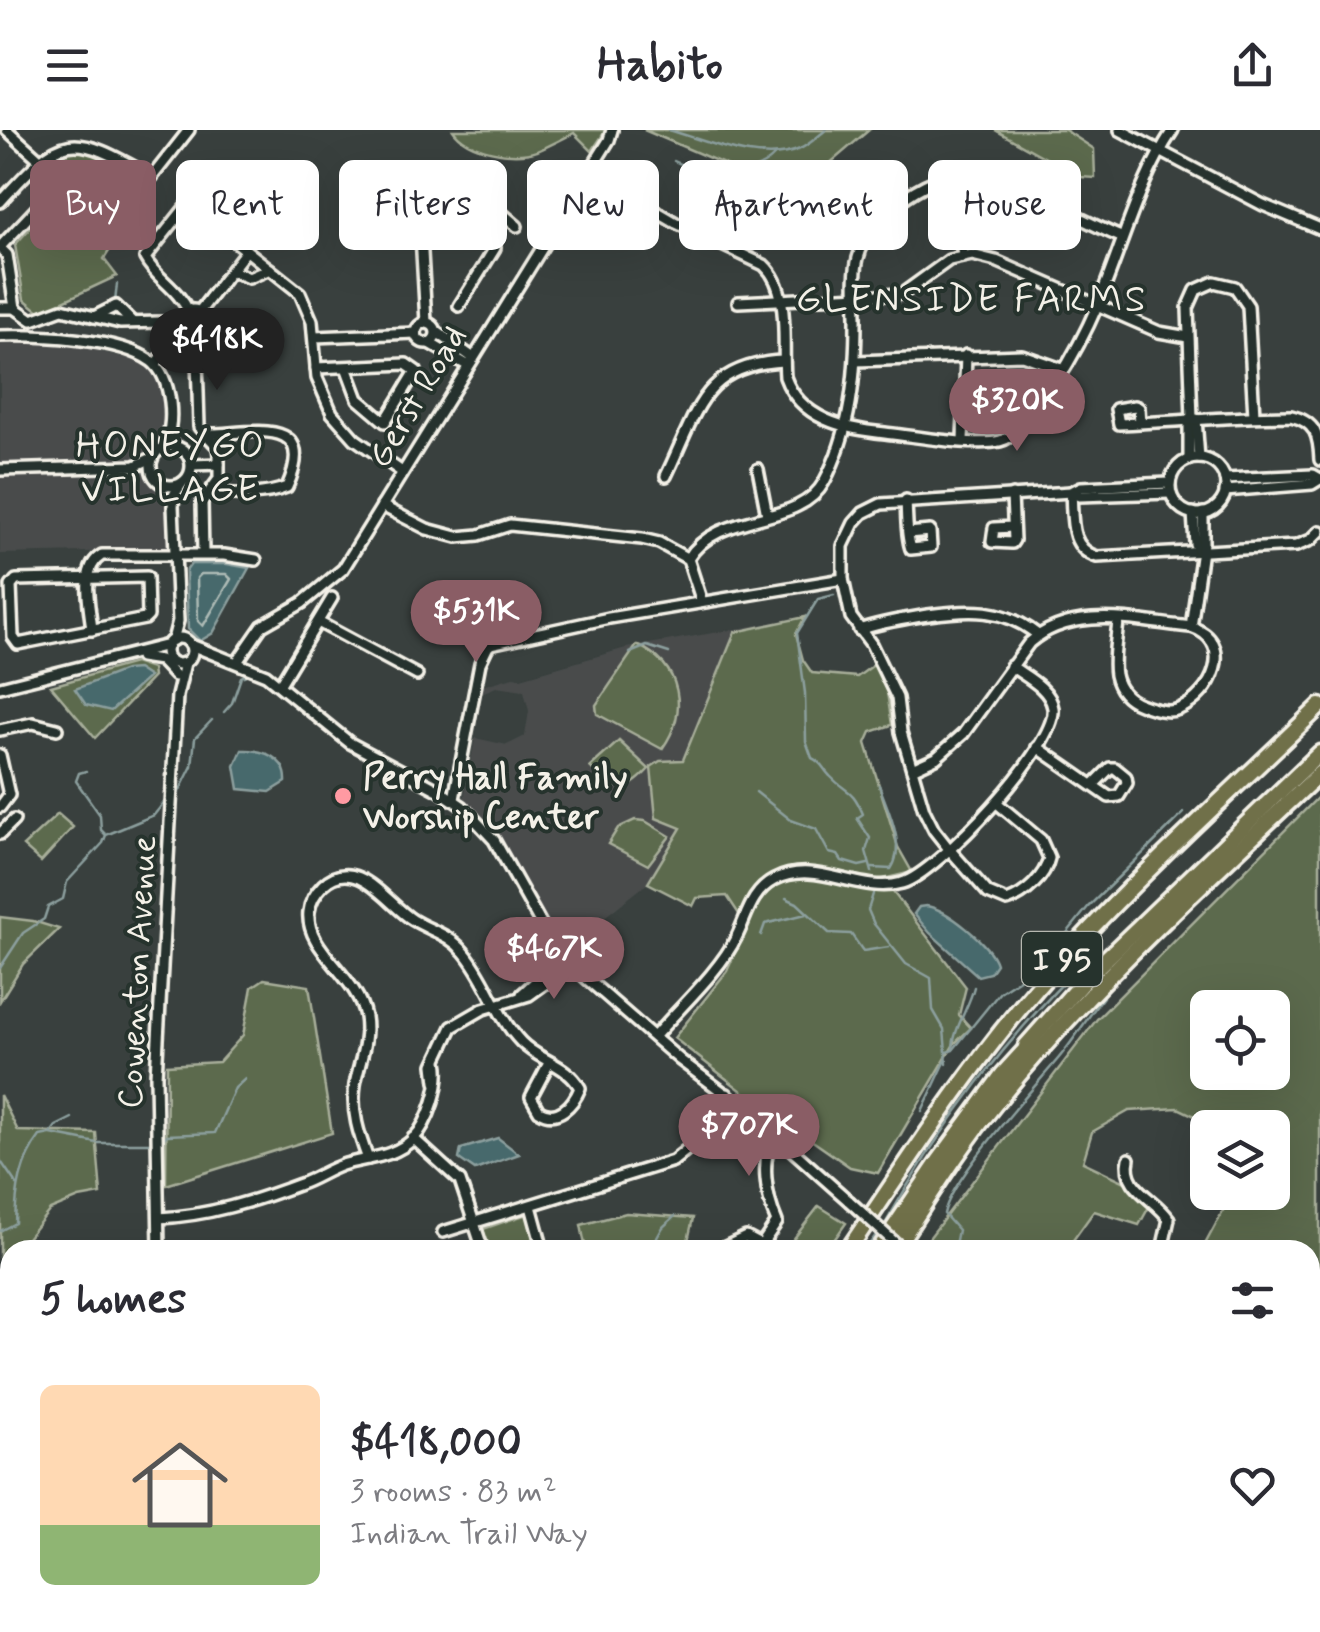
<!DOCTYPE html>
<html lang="en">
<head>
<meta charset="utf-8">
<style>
	body { margin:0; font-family:Mynerve,sans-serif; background:#f7f7f7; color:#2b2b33; height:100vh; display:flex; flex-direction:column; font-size:38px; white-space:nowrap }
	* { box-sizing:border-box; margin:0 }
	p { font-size:32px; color:#7c7c81 }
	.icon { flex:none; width:55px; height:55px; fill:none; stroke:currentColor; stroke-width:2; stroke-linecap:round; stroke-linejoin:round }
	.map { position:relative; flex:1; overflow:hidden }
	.details { position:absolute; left:0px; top:1110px; width:1320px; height:392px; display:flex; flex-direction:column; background:#fff; border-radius:30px 30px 0 0; box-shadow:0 10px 40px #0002 }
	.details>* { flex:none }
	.banner { position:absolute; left:30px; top:30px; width:1260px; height:90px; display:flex; gap:20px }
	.buttons { position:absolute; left:1190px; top:860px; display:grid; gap:20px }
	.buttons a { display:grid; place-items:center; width:100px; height:100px; border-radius:15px; background:#fff; box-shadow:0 10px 40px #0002; font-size:50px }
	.price { position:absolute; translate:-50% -85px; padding:0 22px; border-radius:35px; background:#8a5d65; color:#fff; font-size:32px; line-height:65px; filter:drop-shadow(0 2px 5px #0008) }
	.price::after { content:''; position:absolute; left:50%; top:60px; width:30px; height:22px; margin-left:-15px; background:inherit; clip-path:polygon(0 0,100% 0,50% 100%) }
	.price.selected { background:#222; color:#fff }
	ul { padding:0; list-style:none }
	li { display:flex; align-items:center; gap:30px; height:250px; padding:0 40px }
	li+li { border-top:2px solid #e1e1e2 }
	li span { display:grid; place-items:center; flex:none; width:280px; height:200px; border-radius:15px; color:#555 }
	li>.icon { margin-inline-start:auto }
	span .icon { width:120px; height:120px; fill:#fffc; stroke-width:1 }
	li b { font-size:42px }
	h2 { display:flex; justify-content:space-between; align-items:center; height:120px; padding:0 40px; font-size:42px }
	.tag { padding:0 35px; border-radius:15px; background:#fff; box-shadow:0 10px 40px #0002; font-size:35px; line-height:90px }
	.tag.selected { background:#8a5d65; color:#fff }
	header { display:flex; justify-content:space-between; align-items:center; height:130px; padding:0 40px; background:#fff; font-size:45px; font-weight:800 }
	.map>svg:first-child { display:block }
	.built { fill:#494c4c }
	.green { fill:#5b6b4d; stroke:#a8ae9a; stroke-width:2.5; fill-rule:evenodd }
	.water { fill:#46696c; stroke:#8c9f9e; stroke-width:2.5 }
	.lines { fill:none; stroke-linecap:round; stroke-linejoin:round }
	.shore { stroke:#aebbb6; stroke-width:2.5 }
	.stream { stroke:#8c9f9e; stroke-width:2.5 }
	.minor-casing { stroke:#f4f1e8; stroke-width:16 }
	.major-casing { stroke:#f4f1e8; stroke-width:18 }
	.highway-casing { stroke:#f4f1e8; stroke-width:21 }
	.minor { stroke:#26332d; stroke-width:9 }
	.major { stroke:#70704a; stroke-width:10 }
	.highway { stroke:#70704a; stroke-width:14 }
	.minor-bridge-casing { stroke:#f4f1e8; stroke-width:16; stroke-linecap:butt }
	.minor-bridge { stroke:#26332d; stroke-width:9 }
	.poi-dot { fill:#ff9aa2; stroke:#26332d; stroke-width:4 }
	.labels { text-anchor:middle; stroke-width:8; stroke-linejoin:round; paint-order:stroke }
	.shield { fill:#26332d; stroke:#b6b8b0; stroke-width:2.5 }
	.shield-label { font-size:32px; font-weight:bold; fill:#f4f1e8 }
	.street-label { font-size:35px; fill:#f4f1e8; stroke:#26332d }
	.poi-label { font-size:35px; font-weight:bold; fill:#f4f1e8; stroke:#26332d; text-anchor:start }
	.neighbourhood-label { font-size:38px; letter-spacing:2.5px; fill:#f4f1e8; stroke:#26332d }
</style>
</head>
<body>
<header><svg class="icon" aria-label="menu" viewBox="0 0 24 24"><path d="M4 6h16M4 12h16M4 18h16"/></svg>Habito<svg class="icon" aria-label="share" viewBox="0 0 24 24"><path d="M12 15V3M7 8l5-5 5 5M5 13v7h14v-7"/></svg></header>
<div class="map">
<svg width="1320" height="1502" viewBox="0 0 1320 1502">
	<rect width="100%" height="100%" fill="#39403e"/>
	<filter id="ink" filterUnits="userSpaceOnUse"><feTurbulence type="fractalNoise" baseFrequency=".01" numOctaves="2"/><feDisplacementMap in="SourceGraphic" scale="20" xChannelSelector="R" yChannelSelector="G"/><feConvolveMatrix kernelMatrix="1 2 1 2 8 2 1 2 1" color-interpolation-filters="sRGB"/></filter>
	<g filter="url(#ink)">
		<g class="built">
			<polygon points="0,213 59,213 99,221 143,232 157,247 162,255 164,310 145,326 145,340 167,364 169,420 0,424"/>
			<polygon points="805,487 648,753 566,817 545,789 496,700 464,668 475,608 507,615 525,606 529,581 524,561 496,557 484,562 481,561 482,556 513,547 521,548 626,518"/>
		</g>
		<g class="green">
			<path d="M453,0H606L592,21L574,3C562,9 549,16 537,21C513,29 467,21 453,0Z"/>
			<polygon points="644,0 869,0 794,64"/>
			<polygon points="995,0 1065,0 1094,19 1095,48 1080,47"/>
			<polygon points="86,15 103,32 97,46 137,77 104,129 117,146 40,182 24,169 15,115 77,46 58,23"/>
			<polygon points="805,487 796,504 803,530 812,543 857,547 875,534 887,562 892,595 871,602 866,613 898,717 912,742 883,749 966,857 959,885 971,898 954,914 878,1043 850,1037 751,968 674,908 727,841 747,796 727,766 697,768 693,776 648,753 681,698 656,688 651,637 660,631 683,630 735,502"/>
			<path d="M637,515C682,535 689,581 662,619L597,584L596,575Z"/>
			<polygon points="134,533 152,539 153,547 95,608 51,556"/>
			<path d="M619,611L649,639C624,666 615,661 590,637Z"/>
			<path d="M1320,665V1294L1310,1308V1120H1202L1226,1075L1200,1063V1049L1207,1035L1208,1062H1272V998L1218,997L1178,978L1129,981L1092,1002L1083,1032L1155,1066L1139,1095L1094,1081L1066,1120H920L1097,889ZM1208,878H1272V942H1208Z"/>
			<polygon points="58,684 73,697 41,732 23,716"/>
			<polygon points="635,690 645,691 670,706 648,735 608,714 618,698"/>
			<polygon points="0,787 33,791 59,799 23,834 0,871"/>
			<polygon points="264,849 309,856 332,1003 166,1055 167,935 219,932 243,905 252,857"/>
			<polygon points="0,965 18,1001 96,1003 101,1064 79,1068 50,1080 23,1113 2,1125 0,1132"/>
			<polygon points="819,1076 846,1093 827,1120 785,1120"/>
			<polygon points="626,1083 693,1088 686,1120 586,1120 581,1095"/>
			<polygon points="527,1084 536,1120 489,1120 483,1099"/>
			<polygon points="213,1493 572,1493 566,1502 218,1502"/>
			<polygon points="662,1493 831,1493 833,1502 657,1502"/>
		</g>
		<g class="water">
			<polygon points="191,434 227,434 249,438 213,503 200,511 188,499 186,441"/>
			<polygon points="137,539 149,547 111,581 86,575 75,559 125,540"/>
			<path d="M242,620C263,619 287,628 286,652L270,662L239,659L235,636Z"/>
			<path d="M926,776C946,778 991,815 996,834L990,843L978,846L930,803L914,784L919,777Z"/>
			<polygon points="498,1008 519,1024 475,1040 459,1029 461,1019"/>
		</g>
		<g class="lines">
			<polygon class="shore" points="201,444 226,444 231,449 203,496 198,491 197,448"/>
			<g class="stream">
				<path d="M669,0C707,11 760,36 800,19C809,15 818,6 826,0"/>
				<path d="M674,31C703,46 752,50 775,25"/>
				<polyline points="115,172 117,154"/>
				<path d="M834,465L818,469L797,503L805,563L806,611L812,628C823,633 822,638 830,646C848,665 851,656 863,684L857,688L870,708L866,721L872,742"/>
				<polyline points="630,523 647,516 669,523"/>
				<polyline points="224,582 232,573 241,547 248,544"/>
				<polyline points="756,662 791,690 816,699 829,723 838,725 842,731 859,736 868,734"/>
				<polyline points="176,668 192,636 195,608 212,590"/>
				<polyline points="106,705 154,685 166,670"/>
				<path d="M872,738L891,739C907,715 887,679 879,655"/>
				<polyline points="873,764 868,780 874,794 906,834 931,848 933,880 944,899 947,934"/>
				<polyline points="786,768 797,773 829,803 851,804 863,821 889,817"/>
				<polyline points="761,805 765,794 806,784"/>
				<polyline points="0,838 23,803 44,789 48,777 63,769 67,752 103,713 106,705 101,700 100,685 76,651 79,643 86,641"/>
				<path d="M953,919C953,900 969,877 974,857"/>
				<polyline points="947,922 953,920 1000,862 1042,834 1088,777 1184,683"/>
				<polyline points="922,981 946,930"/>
				<polyline points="51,1004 97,1013 152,1013"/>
				<polyline points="161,1012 167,1005 215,1003 235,958 245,949"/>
				<polyline points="0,1030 17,1055"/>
				<path d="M885,1094C939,997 1010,904 1089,827"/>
				<path d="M0,1101L15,1093C16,1061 20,1032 40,1006L50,1004L56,996L72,988"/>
				<polyline points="374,1120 376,1115"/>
				<polyline points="650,1120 663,1097 675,1086"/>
				<polyline points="865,1120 876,1105"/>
				<path d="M954,1120L958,1100L944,1084C950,1050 1032,960 1058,929C1074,910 1088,887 1103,867"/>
				<polyline points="0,1387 10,1386"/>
				<polyline points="801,1492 805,1502"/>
				<polyline points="134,1502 139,1492"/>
				<polyline points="398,1502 407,1492"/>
				<polyline points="1015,1502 1024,1492"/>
			</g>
			<defs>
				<g id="minor">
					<polyline points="7,0 40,30"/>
					<polyline points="1120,0 1263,75 1320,99"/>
					<path d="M589,42L676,93L764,135C791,160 782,212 785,247C800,289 844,299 885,303C912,306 976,317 1000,311C1035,302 1083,209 1097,176C1122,118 1137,54 1173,0"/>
					<polyline points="951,45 963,126"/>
					<path d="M0,72C64,2 69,0 152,47L189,0"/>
					<polyline points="0,117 37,78"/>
					<polyline points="0,118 7,125 15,178"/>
					<polyline points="232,141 249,148 270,139"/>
					<polyline points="738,172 902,164 949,130 972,125 996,131 1159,202 1188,207"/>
					<polyline points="459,176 495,118 492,85"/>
					<polyline points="0,178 15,178 32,190 62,179 120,193 161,192 197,227 199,297 218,317 219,325 219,349 202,372 203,424"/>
					<circle cx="193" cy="191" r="11"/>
					<path d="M189,182C177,157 156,149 145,128L188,74L300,163L312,191L317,248L332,283L355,309L402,342"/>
					<polyline points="199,182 246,121"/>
					<polyline points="94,187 116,176 132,192"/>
					<polyline points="426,192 420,88 503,84 517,96"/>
					<circle cx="426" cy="203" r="10"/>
					<polyline points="437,202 472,227"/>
					<path d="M0,206C39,205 119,208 151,231C164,241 168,257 170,272C172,289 171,303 163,317"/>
					<polyline points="314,207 416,203"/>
					<polyline points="429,213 467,235"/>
					<polyline points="856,231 1022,225 1062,239"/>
					<polyline points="155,234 180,206"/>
					<polyline points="316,238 406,234 416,241 385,292 358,269 346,237"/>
					<polyline points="1189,289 1189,329"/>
					<polyline points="1192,289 1188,178 1196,160 1214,152 1235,157 1248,176 1254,286"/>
					<polyline points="1196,289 1199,328"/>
					<path d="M1140,293L1139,278L1135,276L1116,279L1119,294C1176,292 1233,286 1291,286C1316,292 1319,306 1320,330"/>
					<path d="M210,308L213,304C257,302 318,288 287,357C268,365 231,367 212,360"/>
					<polyline points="963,310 966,225"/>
					<circle cx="171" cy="336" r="20"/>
					<circle cx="1198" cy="356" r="28"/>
					<polyline points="192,335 219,334"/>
					<polyline points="758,339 767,385"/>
					<polyline points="0,340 135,336 152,328"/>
					<path d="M666,346C697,282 702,235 783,231"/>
					<polyline points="1225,349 1313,345 1320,349"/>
					<polyline points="1225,361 1312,354 1320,349"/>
					<path d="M1071,362C1073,387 1068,418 1097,427L1296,416L1311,410L1320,401"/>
					<polyline points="1071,362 1081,357 1169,353"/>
					<polyline points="1012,365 1014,410 1012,413 992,412 994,398 1013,397"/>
					<path d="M906,370C907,386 906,404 911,419L931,417L930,401L908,403"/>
					<polyline points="382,376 427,399 457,407 479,405 510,395 642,409 659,413 688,429"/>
					<polyline points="1193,383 1195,414 1199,421"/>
					<polygon points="147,447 148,486 145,489 18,514 13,507 11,456 16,450"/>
					<path d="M702,472L688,429C718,379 799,398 824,352C851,302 856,245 856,189C856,170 853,147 858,128C869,85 935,34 981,46C1028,57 1076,89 1121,107"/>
					<polyline points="318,492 417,545"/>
					<polyline points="1191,497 1203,413 1203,383"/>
					<circle cx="484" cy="508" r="9"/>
					<path d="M92,500C90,477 79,438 102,425H224L256,430"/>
					<path d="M859,500C882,492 904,489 928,485C970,479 1003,477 1038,505"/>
					<circle cx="179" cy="521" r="13"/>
					<polyline points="173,510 178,491 173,376 174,365 182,353"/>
					<polyline points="490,514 609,488 843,449"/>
					<polyline points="191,515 266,545 350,613 440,661 462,676 494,710 549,808 571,835 680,930 748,981 849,1071"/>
					<polyline points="140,527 160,530 175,546"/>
					<polyline points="237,532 262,496 302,473 343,439 609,10 612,0"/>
					<polyline points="280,554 332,468"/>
					<polyline points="0,557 168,515"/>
					<polyline points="0,600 33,593 57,599"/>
					<polyline points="1037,617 1109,667 1119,666 1127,653 1126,647 1115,638 1110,638 1093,655"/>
					<polyline points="0,625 9,665 0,677"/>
					<path d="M912,639L936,628L963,604L1029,513C1073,474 1138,492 1191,497C1237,512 1212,566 1179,579C1167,584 1151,578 1140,574C1127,569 1118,559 1115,545C1112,528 1117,508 1118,490"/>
					<polyline points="454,669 480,533 488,516"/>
					<path d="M997,673L1041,710L1049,728C1045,747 1025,765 1007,771L988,763L949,719L934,700L924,680L901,602L897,568L871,514L851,487L843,449V416L854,393L863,383L881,374L1071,362L1079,366L1170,363"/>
					<polyline points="0,704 14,690"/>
					<polyline points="522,864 563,827"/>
					<path d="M654,907C680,877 720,841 737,806C747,786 751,762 774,750C816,728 859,765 902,753C938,743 1058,615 1053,578C1050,558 1026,547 1011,536"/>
					<polyline points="436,952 434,935 452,897 483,879 529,865 571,835"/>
					<polyline points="413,1008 460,1051 483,1120"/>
					<path d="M368,1029C359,1005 351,981 355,955C359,932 369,911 365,887C358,846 305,820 309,782C310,772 316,762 323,755C356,723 388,775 413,790C431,801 449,804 464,822C487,849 496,886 521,912C539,931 567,934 580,958C573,975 558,992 539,981L531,967L549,933"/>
					<path d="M1129,1029C1122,1058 1155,1068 1169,1089L1162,1120"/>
					<polyline points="531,1076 543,1120"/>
					<path d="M159,1088C207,1086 255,1071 300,1054C315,1049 327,1040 342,1035C367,1027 392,1029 413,1009C429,993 442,953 437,931"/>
					<polyline points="443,1102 673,1031 690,1017 727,964"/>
					<polyline points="159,1120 156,946 177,566 185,533"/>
					<polyline points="719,1120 746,1107 761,1115"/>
					<path d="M758,1120L777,1092C766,1067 759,1027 775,1005"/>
					<polyline points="202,1492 207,1502"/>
					<polyline points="871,1492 873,1502"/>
					<polyline points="1219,1492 1228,1502"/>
				</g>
				<polyline id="major" points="1310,1489 1320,1473"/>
				<g id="highway">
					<polyline points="1026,916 1087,847 1320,623"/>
					<path d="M848,1120C905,1036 960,950 1025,872C1114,766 1220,673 1320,576"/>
					<polyline points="879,1120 939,1031 1003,944 1034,910"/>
					<path d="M894,1120C927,1071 957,1021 994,975C1091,854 1208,749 1320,643"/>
					<polyline points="587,1502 594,1492"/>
					<polyline points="617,1502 624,1492"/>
					<polyline points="638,1502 645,1492"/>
				</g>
			</defs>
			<use href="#minor" class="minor-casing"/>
			<use href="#major" class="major-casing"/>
			<use href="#highway" class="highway-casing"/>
			<use href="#minor" class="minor"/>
			<use href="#major" class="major"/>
			<use href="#highway" class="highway"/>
			<defs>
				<polyline id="minor-bridge" points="849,1071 903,1120"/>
			</defs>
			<use href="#minor-bridge" class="minor-bridge-casing"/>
			<use href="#minor-bridge" class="minor-bridge"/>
		</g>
	</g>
	<circle class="poi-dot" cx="343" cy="666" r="10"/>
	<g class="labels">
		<rect class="shield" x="1022" y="802" width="80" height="54" rx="8"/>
		<g class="shield-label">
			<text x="1062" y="840">I 95</text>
		</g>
		<g class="street-label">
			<text transform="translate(416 266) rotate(-59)" y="12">Gerst Road</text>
			<text transform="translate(136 842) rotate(-87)" y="12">Cowenton Avenue</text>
		</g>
		<g class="poi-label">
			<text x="363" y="658">Perry Hall Family<tspan x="363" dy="40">Worship Center</tspan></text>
		</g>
		<g class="neighbourhood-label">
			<text x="972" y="181">GLENSIDE FARMS</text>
			<text x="171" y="327">HONEYGO<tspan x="171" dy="44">VILLAGE</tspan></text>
		</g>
	</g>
</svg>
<div class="buttons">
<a><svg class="icon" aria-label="locate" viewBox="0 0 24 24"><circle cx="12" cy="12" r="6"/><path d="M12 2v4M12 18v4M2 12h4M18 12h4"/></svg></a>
<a><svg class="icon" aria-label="layers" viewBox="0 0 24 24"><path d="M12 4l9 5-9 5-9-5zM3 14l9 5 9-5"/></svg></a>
</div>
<b class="price selected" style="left:217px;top:263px">$418K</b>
<b class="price" style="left:1017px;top:324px">$320K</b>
<b class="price" style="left:476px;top:535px">$531K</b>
<b class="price" style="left:554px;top:872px">$467K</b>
<b class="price" style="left:749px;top:1049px">$707K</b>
<div class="banner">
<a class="tag selected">Buy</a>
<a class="tag">Rent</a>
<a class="tag">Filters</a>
<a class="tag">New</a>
<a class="tag">Apartment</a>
<a class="tag">House</a>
</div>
<section class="details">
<h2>5 homes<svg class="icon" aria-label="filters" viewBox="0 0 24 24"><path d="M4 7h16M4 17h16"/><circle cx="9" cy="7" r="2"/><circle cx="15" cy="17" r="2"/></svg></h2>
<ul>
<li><span style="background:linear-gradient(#ffd9b3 70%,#8fb573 0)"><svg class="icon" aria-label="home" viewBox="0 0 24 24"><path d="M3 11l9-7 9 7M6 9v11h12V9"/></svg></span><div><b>$418,000</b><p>3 rooms · 83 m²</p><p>Indian Trail Way</p></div><svg class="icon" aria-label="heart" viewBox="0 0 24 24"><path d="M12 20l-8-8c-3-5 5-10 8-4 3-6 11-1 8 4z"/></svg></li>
</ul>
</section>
</div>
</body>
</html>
